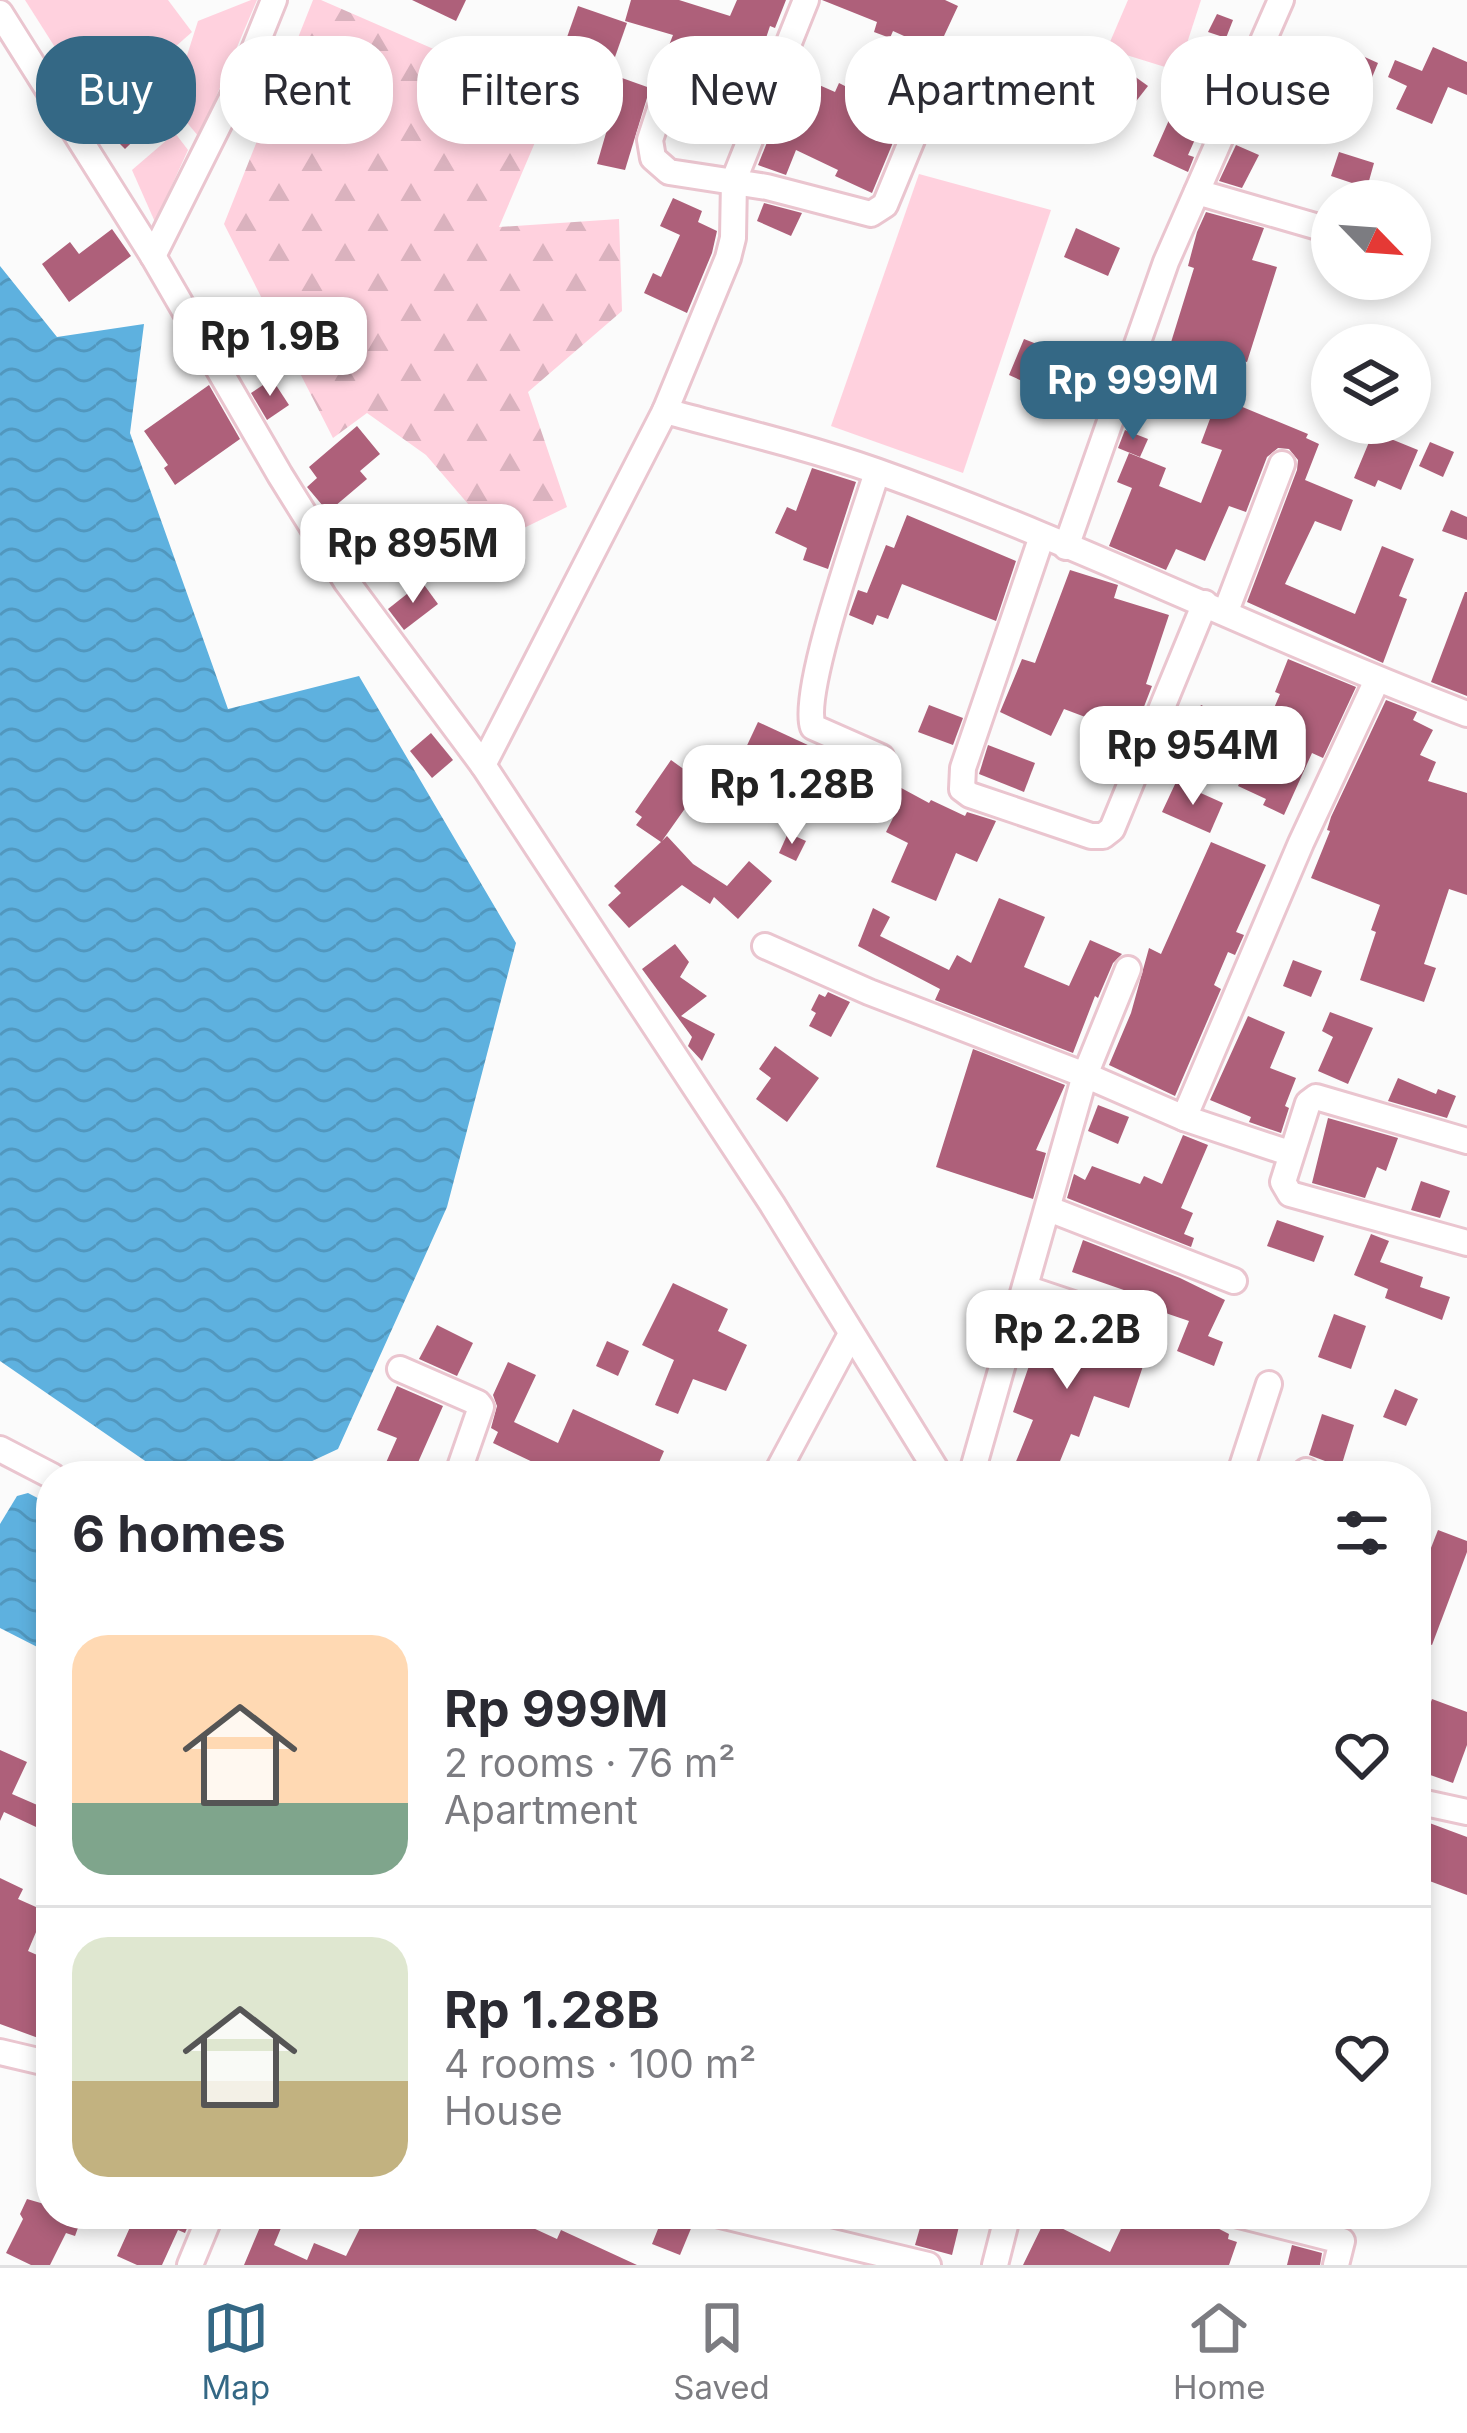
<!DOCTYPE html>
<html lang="en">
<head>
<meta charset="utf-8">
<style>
	body { margin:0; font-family:Inter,sans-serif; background:#f2f2f3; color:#2b2b33; height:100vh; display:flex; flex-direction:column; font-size:45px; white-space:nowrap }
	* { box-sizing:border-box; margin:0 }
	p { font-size:39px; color:#7c7c81 }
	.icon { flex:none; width:66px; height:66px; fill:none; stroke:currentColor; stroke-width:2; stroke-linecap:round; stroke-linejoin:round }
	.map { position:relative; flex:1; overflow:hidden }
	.drawer { position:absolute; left:36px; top:1461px; width:1395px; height:768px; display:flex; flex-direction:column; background:#fff; border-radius:48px; box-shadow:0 6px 18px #0003 }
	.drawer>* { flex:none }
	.guide { position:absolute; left:36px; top:36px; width:1395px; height:108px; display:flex; gap:24px }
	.needle { width:78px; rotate:115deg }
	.tools { position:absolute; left:1311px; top:180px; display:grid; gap:24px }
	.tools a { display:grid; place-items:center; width:120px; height:120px; border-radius:50%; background:#fff; box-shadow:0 6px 18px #0003; font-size:60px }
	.price { position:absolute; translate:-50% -102px; padding:0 27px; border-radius:24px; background:#fff; color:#222; font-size:39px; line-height:78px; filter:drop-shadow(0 3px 6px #0008) }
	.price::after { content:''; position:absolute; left:50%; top:72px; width:36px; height:27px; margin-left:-18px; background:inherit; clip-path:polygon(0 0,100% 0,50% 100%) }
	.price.current { background:#346885; color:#fff }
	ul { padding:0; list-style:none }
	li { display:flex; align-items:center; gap:36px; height:300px; padding:0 36px }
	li+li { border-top:3px solid #e1e1e2 }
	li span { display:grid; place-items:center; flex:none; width:336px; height:240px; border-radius:36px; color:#555 }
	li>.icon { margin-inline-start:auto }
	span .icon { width:144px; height:144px; fill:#fffc; stroke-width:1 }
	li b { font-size:51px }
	h2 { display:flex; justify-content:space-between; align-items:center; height:144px; padding:0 36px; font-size:51px }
	.pill { padding:0 42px; border-radius:48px; background:#fff; box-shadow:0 6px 18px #0003; font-size:42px; line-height:108px }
	.pill.current { background:#346885; color:#fff }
	.menu { display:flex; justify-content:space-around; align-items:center; height:168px; border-top:3px solid #e1e1e2; background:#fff; font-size:33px; color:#7c7c81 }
	.menu a { display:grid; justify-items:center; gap:6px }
	.menu .current { color:#346885 }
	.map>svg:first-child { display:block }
	.grass { fill:#ffd1de }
	.forest { fill:url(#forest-firs) }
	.water { fill:url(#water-waves) }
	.building { fill:#ae607a }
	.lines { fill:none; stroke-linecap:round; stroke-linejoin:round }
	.minor-casing { stroke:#eac5cf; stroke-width:30 }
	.minor { stroke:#fff; stroke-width:24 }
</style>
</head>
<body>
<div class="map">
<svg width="1467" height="2265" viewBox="0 0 1467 2265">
	<defs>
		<pattern id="forest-firs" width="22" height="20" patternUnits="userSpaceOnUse" patternTransform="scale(3)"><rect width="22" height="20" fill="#ffd1de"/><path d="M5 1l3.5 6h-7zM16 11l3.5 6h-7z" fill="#dab2be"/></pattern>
		<pattern id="water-waves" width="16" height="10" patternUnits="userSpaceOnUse" patternTransform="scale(3)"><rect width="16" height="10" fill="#5eb1df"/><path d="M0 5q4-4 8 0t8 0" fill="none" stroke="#5197be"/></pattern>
	</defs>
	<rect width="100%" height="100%" fill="#fbfbfb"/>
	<g class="grass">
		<polygon points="25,0 168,0 192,32 98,115"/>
		<polygon points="251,0 257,0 199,137 159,89 182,71 198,21"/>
		<polygon points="1128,0 1201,0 1178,71 1107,49"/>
		<polygon points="175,133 188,150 155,222 132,170"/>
		<polygon points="919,174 1051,210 963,473 831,426"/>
	</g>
	<polygon class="forest" points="313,0 321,0 521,87 539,133 499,227 619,219 622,311 528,392 567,507 499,540 426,455 367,413 333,438 224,224"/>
	<g class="water">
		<polygon points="0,266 57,337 144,324 130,433 228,709 359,676 516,943 447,1207 338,1449 280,1476 167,1476 0,1361"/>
		<polygon points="28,1493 51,1505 51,1654 0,1628 0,1524 17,1496"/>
	</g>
	<g class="building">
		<polygon points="412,0 466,0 456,21"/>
		<polygon points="631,0 679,0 730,16 737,0 786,0 775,28 770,26 746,98 686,76 681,89 671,79 655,81 673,35 625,21"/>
		<polygon points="822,0 945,0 958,6 937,51 893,31 890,38 874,32 877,22"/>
		<polygon points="578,6 627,23 615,57 566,40"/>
		<polygon points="1217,14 1233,20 1226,38 1208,32"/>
		<polygon points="1053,36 1069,44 1056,69 1040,61"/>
		<polygon points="1433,47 1467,62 1467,95 1448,87 1432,124 1396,109 1407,86 1388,77 1395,60 1422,71"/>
		<polygon points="1347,49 1378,63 1368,87 1337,73"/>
		<polygon points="1130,73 1148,86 1130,109 1113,96"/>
		<polygon points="794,74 835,92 839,83 904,116 872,193 835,176 838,170 796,150 786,175 758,165"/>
		<polygon points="622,78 650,88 625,170 597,164"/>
		<polygon points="1266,83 1299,95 1291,118 1258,106"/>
		<polygon points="1309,83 1330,90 1323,114 1301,107"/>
		<polygon points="1181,93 1210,106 1188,155 1194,157 1188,172 1153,156"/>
		<polygon points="142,94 161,114 125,149 106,130"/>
		<polygon points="1236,145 1259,155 1242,188 1219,181"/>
		<polygon points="1339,152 1374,163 1367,188 1331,176"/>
		<polygon points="673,198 702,211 698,222 717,231 712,253 687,313 644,293 653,273 661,277 680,235 660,226"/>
		<polygon points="764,203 802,213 791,236 757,221"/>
		<polygon points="1206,212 1264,228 1252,260 1277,267 1247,362 1243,361 1228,401 1308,434 1306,438 1319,444 1305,480 1353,500 1341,531 1315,521 1285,584 1355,614 1382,546 1414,559 1399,596 1407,599 1383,663 1247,602 1297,470 1298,460 1289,449 1278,448 1267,457 1246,512 1229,506 1205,561 1176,549 1166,570 1109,546 1132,488 1117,482 1129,453 1166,468 1159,486 1201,503 1222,450 1201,443 1217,400 1144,375 1154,347 1168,352 1194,268 1188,266 1197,232"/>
		<polygon points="1076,228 1120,248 1108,276 1064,257"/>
		<polygon points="112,229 131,256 69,302 42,264 70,242 79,254"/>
		<polygon points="1024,339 1057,352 1052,363 1090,381 1087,387 1102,394 1095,414 1009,375"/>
		<polygon points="272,379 289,405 267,420 251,393"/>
		<polygon points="209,385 240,439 175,485 164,468 168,465 144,431"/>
		<polygon points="1377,423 1398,423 1391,439 1418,450 1401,490 1378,480 1375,487 1354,478"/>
		<polygon points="357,426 380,454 360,471 367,479 328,512 307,487 317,478 309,467"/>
		<polygon points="1125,430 1148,439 1140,457 1118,448"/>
		<polygon points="1430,442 1454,452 1443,477 1419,466"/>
		<polygon points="812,468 856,482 828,569 803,560 807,548 775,533 787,507 796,511"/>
		<polygon points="1451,510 1467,517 1467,540 1442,531"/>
		<polygon points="907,515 1016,561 996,621 902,584 888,619 877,615 873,625 849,615 858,590 867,593 886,545 894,548"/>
		<polygon points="361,518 378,529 360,560 344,546"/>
		<polygon points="1070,570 1118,585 1114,598 1169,615 1146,684 1152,686 1133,735 1064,709 1051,736 1000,712 1022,659 1035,663"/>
		<polygon points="422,582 438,604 404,630 388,609"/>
		<polygon points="1465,592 1467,592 1467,696 1431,682"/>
		<polygon points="1288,659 1356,687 1323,758 1312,753 1284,815 1263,805 1266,799 1238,786 1250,761 1188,732 1201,705 1263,734 1280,694 1275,692"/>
		<polygon points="1386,700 1417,712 1413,720 1433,730 1420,755 1436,762 1428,781 1467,793 1467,895 1449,889 1424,964 1436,968 1424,1002 1360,980 1376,932 1371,930 1380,905 1311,878 1330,831 1327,830 1331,817"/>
		<polygon points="929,705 963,718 953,745 918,732"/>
		<polygon points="758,722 810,746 786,795 735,771"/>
		<polygon points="431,733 453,760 432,778 410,751"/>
		<polygon points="988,745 1035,763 1024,792 979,774"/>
		<polygon points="671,760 703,783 662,841 667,836 693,864 727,886 749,861 772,881 738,919 714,897 710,904 682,885 629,928 608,905 621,893 614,886 661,842 636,825 642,817 635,812"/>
		<polygon points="855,763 929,803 931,800 965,816 967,812 996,821 977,862 956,853 936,901 891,882 908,843 886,832 897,810 844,787"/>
		<polygon points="1176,782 1223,803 1210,833 1162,812"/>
		<polygon points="788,833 806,841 796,861 779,853"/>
		<polygon points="1211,842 1266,865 1236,932 1244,935 1235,955 1228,952 1214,985 1221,989 1175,1096 1109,1065 1131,1013 1149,948 1161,954"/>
		<polygon points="999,898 1045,917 1024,967 1069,986 1090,940 1122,954 1113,963 1098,998 1095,996 1073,1053 935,1000 940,989 858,946 873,908 890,917 880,936 949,970 957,955 971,963"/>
		<polygon points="675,944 689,962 680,977 707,996 681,1016 715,1034 702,1061 688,1046 692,1037 642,969"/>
		<polygon points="1293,960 1322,971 1311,997 1283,986"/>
		<polygon points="828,992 850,1002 831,1037 809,1026 816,1013 811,1010 819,994 825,997"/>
		<polygon points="1330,1012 1373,1028 1348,1084 1318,1071 1333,1037 1322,1031"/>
		<polygon points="1248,1016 1285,1032 1270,1068 1296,1078 1285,1106 1289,1108 1281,1133 1249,1122 1251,1117 1210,1100"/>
		<polygon points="775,1046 819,1078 787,1122 756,1099 771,1078 759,1069"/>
		<polygon points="973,1049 1065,1085 1036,1150 1046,1153 1033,1199 936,1167"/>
		<polygon points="1398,1078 1436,1094 1438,1089 1456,1096 1447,1118 1388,1101"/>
		<polygon points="1098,1105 1129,1117 1118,1144 1088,1131"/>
		<polygon points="1328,1118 1398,1138 1386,1171 1377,1167 1365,1198 1312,1183"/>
		<polygon points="1183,1135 1208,1145 1181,1208 1193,1213 1184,1234 1194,1238 1191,1247 1067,1198 1074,1174 1085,1180 1092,1166 1140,1184 1144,1176 1162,1184"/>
		<polygon points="1421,1181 1450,1191 1440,1218 1411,1210"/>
		<polygon points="1277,1220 1324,1236 1314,1262 1267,1246"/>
		<polygon points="1371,1234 1389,1241 1380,1262 1423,1277 1420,1287 1450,1297 1442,1320 1385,1298 1388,1289 1354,1275"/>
		<polygon points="1083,1240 1180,1278 1225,1300 1208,1336 1223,1342 1214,1366 1177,1351 1189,1321 1139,1304 1141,1296 1072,1272"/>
		<polygon points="673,1283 728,1309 718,1331 747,1345 726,1391 693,1379 678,1414 655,1405 674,1360 642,1345"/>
		<polygon points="1334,1314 1366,1326 1351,1369 1318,1357"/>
		<polygon points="1046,1317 1114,1341 1109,1352 1144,1363 1129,1408 1094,1396 1079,1437 1071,1434 1054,1476 1010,1476 1033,1420 1013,1412"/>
		<polygon points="437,1325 473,1343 457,1376 419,1359"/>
		<polygon points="607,1341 629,1351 618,1376 596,1366"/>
		<polygon points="508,1362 536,1375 514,1422 558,1443 573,1409 664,1451 653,1476 562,1476 493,1443 498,1432 491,1428 497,1406 493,1395"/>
		<polygon points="397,1386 443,1406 412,1476 380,1476 397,1438 377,1430"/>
		<polygon points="1395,1389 1418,1399 1406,1426 1383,1417"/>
		<polygon points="1322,1414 1354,1425 1341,1467 1309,1455"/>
		<polygon points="1438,1530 1467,1541 1467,1552 1432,1645 1416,1639 1416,1586"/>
		<polygon points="1432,1699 1467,1712 1467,1745 1453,1783 1416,1770 1416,1745"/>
		<polygon points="0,1750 27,1762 12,1794 51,1811 51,1834 4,1812 0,1821"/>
		<polygon points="1416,1818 1467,1837 1467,1895 1416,1876"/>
		<polygon points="0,1878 23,1889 18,1899 45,1911 28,1951 51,1961 51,2038 43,2035 41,2039 0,2024"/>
		<polygon points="27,2199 51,2206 51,2214 83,2214 75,2236 66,2233 50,2265 31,2265 6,2253 23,2219 20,2214"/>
		<polygon points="136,2214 193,2214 185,2233 178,2230 162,2265 137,2265 117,2256"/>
		<polygon points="367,2214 523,2214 520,2222 557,2239 561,2230 637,2265 244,2265 263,2220 281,2228 274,2245 307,2260 314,2243 346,2256"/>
		<polygon points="664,2214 697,2214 680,2255 652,2244"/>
		<polygon points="924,2214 962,2214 952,2255 915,2245"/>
		<polygon points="1128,2214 1190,2214 1229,2234 1228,2239 1237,2242 1229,2265 1023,2265 1045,2220 1110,2252"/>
		<polygon points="1292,2245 1322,2253 1320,2265 1287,2265"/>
	</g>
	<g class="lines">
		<defs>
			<g id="minor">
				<polyline points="0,13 153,256 280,475 346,581 483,765 772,1204 940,1476"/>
				<polyline points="665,94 650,140 653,158 669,172 767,187 871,214 885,205 930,96"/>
				<polyline points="1197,192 1332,231"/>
				<polyline points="153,256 245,72 274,0"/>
				<path d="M665,411C736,430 807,447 876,471C1077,542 1268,638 1467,714"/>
				<path d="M877,472C863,518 800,691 813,727L881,757"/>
				<polyline points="1042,536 963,768 962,789 970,795 1091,836 1103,836 1112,829 1205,603"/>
				<polyline points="1066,547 1166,262 1281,0"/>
				<polyline points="1226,611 1282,464"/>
				<polyline points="483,765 665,411 728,258 733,238 734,180 806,0"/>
				<polyline points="765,946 869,992 1085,1075 1128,969"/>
				<polyline points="1184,1118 1289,1153"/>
				<polyline points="1467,1141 1316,1097 1308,1103 1283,1182 1290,1194 1467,1243"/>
				<polyline points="1049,1209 1234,1281"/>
				<polyline points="1025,1288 1151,1330"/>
				<polyline points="400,1369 478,1403 481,1407 457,1476"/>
				<polyline points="0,1449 52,1476"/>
				<polyline points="775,1476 851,1334"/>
				<polyline points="971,1476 1085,1075 1184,1118 1301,843 1377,680"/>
				<polyline points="1239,1476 1269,1384"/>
				<polyline points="1304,1476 1306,1471"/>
				<polyline points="1416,1801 1467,1812"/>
				<polyline points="0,2052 51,2064"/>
				<polyline points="716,2214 928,2265"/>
				<polyline points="1235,2214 1342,2241 1336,2265"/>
				<polyline points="190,2265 211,2214"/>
				<polyline points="995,2265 1008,2214"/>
			</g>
		</defs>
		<use href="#minor" class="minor-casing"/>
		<use href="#minor" class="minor"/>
	</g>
</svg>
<div class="tools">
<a><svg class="needle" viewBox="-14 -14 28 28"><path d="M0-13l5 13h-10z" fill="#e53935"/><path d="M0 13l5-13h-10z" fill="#7c7c81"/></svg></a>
<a><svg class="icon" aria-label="layers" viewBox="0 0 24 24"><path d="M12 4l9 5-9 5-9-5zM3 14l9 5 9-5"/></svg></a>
</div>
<b class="price" style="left:270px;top:399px">Rp 1.9B</b>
<b class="price current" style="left:1133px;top:443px">Rp 999M</b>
<b class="price" style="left:413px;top:606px">Rp 895M</b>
<b class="price" style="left:1193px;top:808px">Rp 954M</b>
<b class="price" style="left:792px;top:847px">Rp 1.28B</b>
<b class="price" style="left:1067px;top:1392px">Rp 2.2B</b>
<div class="guide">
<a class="pill current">Buy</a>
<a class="pill">Rent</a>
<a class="pill">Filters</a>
<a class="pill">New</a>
<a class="pill">Apartment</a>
<a class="pill">House</a>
</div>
<section class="drawer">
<h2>6 homes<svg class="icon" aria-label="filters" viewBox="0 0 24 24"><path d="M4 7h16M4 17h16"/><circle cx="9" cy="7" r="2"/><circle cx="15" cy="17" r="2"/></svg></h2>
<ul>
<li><span style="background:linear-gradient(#ffd9b3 70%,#7fa58c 0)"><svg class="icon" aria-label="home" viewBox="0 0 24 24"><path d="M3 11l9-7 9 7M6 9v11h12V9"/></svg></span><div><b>Rp 999M</b><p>2 rooms · 76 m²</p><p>Apartment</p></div><svg class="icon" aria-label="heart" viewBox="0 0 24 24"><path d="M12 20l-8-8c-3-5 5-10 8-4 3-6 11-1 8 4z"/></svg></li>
<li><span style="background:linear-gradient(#dfe7d0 60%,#c2b280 0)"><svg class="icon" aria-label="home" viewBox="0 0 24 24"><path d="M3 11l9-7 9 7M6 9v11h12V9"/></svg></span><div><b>Rp 1.28B</b><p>4 rooms · 100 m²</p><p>House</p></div><svg class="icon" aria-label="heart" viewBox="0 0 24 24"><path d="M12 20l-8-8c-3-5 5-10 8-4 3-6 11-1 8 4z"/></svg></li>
</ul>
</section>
</div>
<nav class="menu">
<a class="current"><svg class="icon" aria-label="map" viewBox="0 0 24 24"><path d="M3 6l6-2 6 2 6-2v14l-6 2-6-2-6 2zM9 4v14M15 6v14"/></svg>Map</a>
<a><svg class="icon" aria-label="saved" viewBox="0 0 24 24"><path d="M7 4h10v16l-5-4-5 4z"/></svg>Saved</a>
<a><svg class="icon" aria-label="home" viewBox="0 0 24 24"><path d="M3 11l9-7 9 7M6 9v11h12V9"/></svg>Home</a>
</nav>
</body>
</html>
